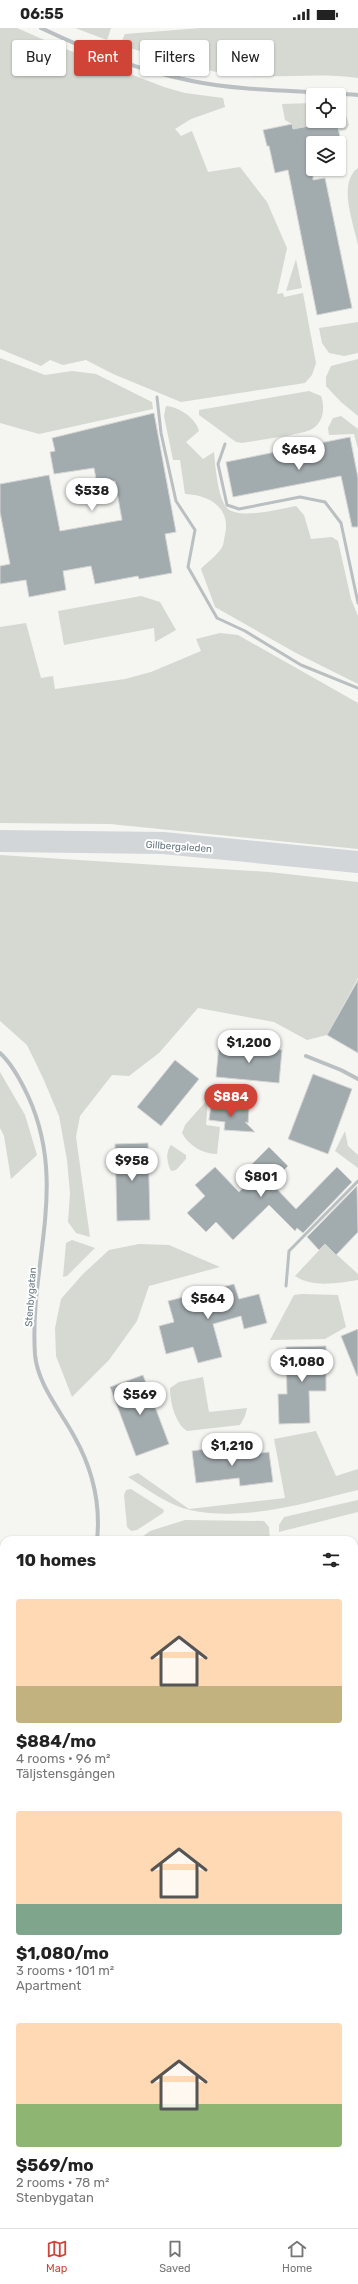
<!DOCTYPE html>
<html lang="en">
<head>
<meta charset="utf-8">
<style>
	body { margin:0; font-family:Rubik,sans-serif; background:#f2f2f2; color:#222; height:100vh; display:flex; flex-direction:column; font-size:15px; white-space:nowrap }
	* { box-sizing:border-box; margin:0 }
	p { font-size:13px; color:#767676 }
	.icon { flex:none; width:22px; height:22px; fill:none; stroke:currentColor; stroke-width:2; stroke-linecap:round; stroke-linejoin:round }
	.map { position:relative; flex:1; overflow:hidden }
	.drawer { position:absolute; left:0px; top:1508px; width:358px; height:692px; display:flex; flex-direction:column; background:#fff; border-radius:12px 12px 0 0; box-shadow:0 1px 3px #0004 }
	.drawer>* { flex:none }
	.guide { position:absolute; left:12px; top:12px; width:334px; height:36px; display:flex; gap:8px }
	.buttons { position:absolute; left:306px; top:60px; display:grid; gap:8px }
	.buttons a { display:grid; place-items:center; width:40px; height:40px; border-radius:4px; background:#fff; box-shadow:0 1px 3px #0004; font-size:20px }
	.price { position:absolute; translate:-50% -34px; padding:0 9px; border-radius:14px; background:#fff; color:#222; font-size:13px; line-height:26px; filter:drop-shadow(0 1px 2px #0008) }
	.price::after { content:''; position:absolute; left:50%; top:24px; width:12px; height:9px; margin-left:-6px; background:inherit; clip-path:polygon(0 0,100% 0,50% 100%) }
	.price.active { background:#d04437; color:#fff }
	ul { padding:0; list-style:none }
	li { display:grid; align-content:center; gap:8px; height:212px; padding:0 16px }
	li span { display:grid; place-items:center; height:124px; border-radius:4px; color:#555 }
	li>.icon { margin-inline-start:auto }
	span .icon { width:72px; height:72px; fill:#fffc; stroke-width:1 }
	li b { font-size:17px }
	h2 { display:flex; justify-content:space-between; align-items:center; height:48px; padding:0 16px; font-size:17px }
	.chip { padding:0 14px; border-radius:4px; background:#fff; box-shadow:0 1px 3px #0004; font-size:14px; line-height:36px }
	.chip.active { background:#d04437; color:#fff }
	.status { display:flex; justify-content:space-between; align-items:center; height:28px; padding:0 20px; background:#fff; direction:ltr }
	.status svg { height:11px; fill:currentColor }
	.tabs { display:flex; justify-content:space-around; align-items:center; height:56px; border-top:1px solid #e0e0e0; background:#fff; font-size:11px; color:#767676 }
	.tabs a { display:grid; justify-items:center; gap:2px }
	.tabs .active { color:#d04437 }
	.map>svg:first-child { display:block }
	.green { fill:#d5d9d2 }
	.building { fill:#a2abae; stroke:#d6d6d5 }
	.lines { fill:none; stroke-linecap:round; stroke-linejoin:round }
	.lane { stroke:#babfc1; stroke-width:3 }
	.street { stroke:#babfc1; stroke-width:4 }
	.secondary { stroke:#d2d6d9; stroke-width:22 }
	.labels { text-anchor:middle; stroke-width:4; stroke-linejoin:round; paint-order:stroke }
	.street-label { font-size:10px; fill:#677880; stroke:#fff }
</style>
</head>
<body>
<div class="status"><b>06:55</b><svg viewBox="0 0 49 12"><path d="M0 12V9h3v3zM5 12V6h3v6zM10 12V3h3v9zM15 12V0h3v12zM26 1h20v11H26zM47 4h2v5h-2z"/></svg></div>
<div class="map">
<svg width="358" height="2200" viewBox="0 0 358 2200">
	<rect width="100%" height="100%" fill="#f5f5f2"/>
	<g class="green">
		<polygon points="0,0 17,0 58,18 164,59 185,65 223,70 225,79 191,91 175,101 181,108 192,103 208,144 240,139 267,174 287,220 277,266 283,265 284,269 303,265 316,335 312,347 305,355 181,374 113,346 86,332 63,337 50,332 41,338 0,321"/>
		<polygon points="75,0 111,0 107,12"/>
		<path d="M201,0H358V50C317,44 276,51 235,47C196,42 158,28 120,17L125,6Z"/>
		<polygon points="313,75 313,93 333,93 293,101 292,96 285,92 282,76"/>
		<polygon points="339,80 345,84 349,97 346,102 339,103 337,93 339,93"/>
		<path d="M358,140V217C354,196 337,155 358,140Z"/>
		<polygon points="296,231 302,260 286,263"/>
		<polygon points="358,294 358,325 344,328 329,325 322,315 319,300"/>
		<polygon points="0,330 45,347 72,343 96,346 152,374 153,381 39,406 0,395"/>
		<polygon points="358,331 358,388 341,374 326,358 326,349 331,338"/>
		<path d="M309,363L321,368C325,379 324,394 312,401C302,407 257,412 242,415L236,414L199,387V382Z"/>
		<path d="M166,378C179,379 196,390 199,403L186,414L203,431L214,424C215,437 218,471 227,480C239,492 280,481 296,478L304,487L311,511L332,509L338,513L351,571L358,588V656L296,625L215,579L201,541C207,534 218,527 222,519C224,516 224,510 225,507C231,480 210,467 185,466L180,432H173L164,388Z"/>
		<polygon points="341,388 358,401 358,421 354,406 329,407 328,400 333,390"/>
		<polygon points="141,568 160,574 176,602 155,614 154,600 64,617 58,583"/>
		<polygon points="26,595 41,650 53,648 55,661 125,651 151,644 201,623 196,611 220,605 238,607 358,675 358,821 110,796 0,795 0,599"/>
		<polygon points="0,827 269,844 358,854 358,950 327,1007 307,1012 274,994 198,980 159,1025 129,1048 112,1047 80,1088 76,1109 90,1209 76,1205 68,1194 70,1165 67,1132 59,1088 43,1050 27,1017 0,993"/>
		<polygon points="0,1044 25,1087 37,1127 11,1151 4,1108 0,1100"/>
		<path d="M208,1071L206,1097L220,1099L217,1126C203,1126 189,1118 182,1105L185,1097Z"/>
		<polygon points="345,1103 348,1118 358,1127 358,1140 335,1123"/>
		<path d="M171,1117L186,1127V1131L176,1142L171,1143C167,1134 165,1125 171,1117Z"/>
		<polygon points="72,1212 95,1220 67,1248 63,1249 66,1215"/>
		<polygon points="139,1216 169,1217 220,1239 149,1258 137,1293 109,1332 72,1369 56,1328 55,1300 61,1271 83,1246 109,1222"/>
		<path d="M325,1216L358,1246V1252C338,1255 313,1260 295,1248Z"/>
		<polygon points="302,1266 338,1267 346,1299 325,1311 270,1312 294,1267"/>
		<path d="M203,1349L209,1384L247,1380L245,1388L240,1397L187,1403C175,1395 170,1374 170,1360L179,1354Z"/>
		<path d="M316,1403L336,1448L358,1441V1462C305,1475 245,1494 190,1482C168,1477 147,1461 128,1449L138,1445L189,1481L285,1470L274,1411Z"/>
		<polygon points="131,1461 164,1482 163,1485 137,1502 131,1503 127,1499 124,1467 126,1462"/>
		<polygon points="358,1472 358,1484 279,1504 279,1497 284,1489"/>
		<polygon points="185,1492 264,1493 269,1499 270,1512 138,1512 150,1503"/>
		<polygon points="358,1827 358,2200 345,2200 345,2196 354,2196 354,1831"/>
	</g>
	<g class="building">
		<polygon points="337,93 341,115 313,115 313,152 325,150 352,280 317,287 288,142 275,145 269,118 267,118 263,102 292,96 293,101"/>
		<polygon points="154,385 176,504 165,506 172,545 139,551 138,548 95,556 91,538 63,543 66,562 29,569 26,552 0,556 0,538 10,536 0,484 0,456 49,447 60,503 122,492 115,453 97,456 94,440 54,446 50,424 55,423 52,410"/>
		<polygon points="350,409 358,450 358,499 352,499 341,448 233,469 226,434"/>
		<polygon points="358,952 358,1025 327,1007"/>
		<polygon points="219,1016 282,1022 279,1055 216,1049"/>
		<polygon points="175,1032 199,1051 161,1098 137,1079"/>
		<polygon points="313,1046 352,1061 328,1126 288,1111"/>
		<polygon points="226,1075 230,1079 249,1081 248,1095 245,1094 255,1104 224,1102 225,1094 209,1092 211,1077 226,1078"/>
		<polygon points="148,1115 150,1192 117,1193 115,1116"/>
		<polygon points="269,1119 288,1138 271,1155 296,1181 337,1139 352,1154 303,1205 297,1200 295,1203 269,1177 233,1212 216,1194 206,1204 187,1185 205,1168 195,1157 215,1139 239,1164 257,1145 250,1138"/>
		<polygon points="357,1158 358,1204 336,1227 325,1216 319,1222 307,1209"/>
		<polygon points="234,1256 239,1271 259,1266 267,1295 244,1301 241,1288 213,1296 222,1329 198,1335 193,1319 166,1326 159,1298 174,1294 168,1273"/>
		<polygon points="358,1301 358,1348 357,1348 341,1308"/>
		<polygon points="326,1318 326,1363 309,1363 310,1395 279,1396 278,1366 287,1366 286,1319"/>
		<polygon points="143,1347 169,1416 136,1428 110,1359"/>
		<polygon points="212,1420 213,1424 238,1421 239,1428 269,1424 273,1454 240,1458 239,1450 196,1455 192,1423"/>
	</g>
	<g class="lines">
		<g class="lane">
			<polyline points="157,369 161,405 176,473 195,502 188,539 217,590 245,603 301,637 358,660"/>
			<polyline points="225,416 218,436 227,477 239,481 300,469 325,474 341,495 358,575"/>
			<polyline points="286,1258 289,1223 358,1153"/>
		</g>
		<g class="street">
			<path d="M41,0C89,23 140,43 192,53C246,64 303,62 358,67"/>
			<path d="M0,1025C12,1036 21,1053 28,1068C69,1157 29,1235 35,1327C38,1357 60,1382 74,1408C92,1440 101,1475 97,1512"/>
			<polyline points="306,1028 341,1042 358,1051"/>
			<polyline points="354,1701 358,1706"/>
			<polyline points="0,1734 4,1727"/>
			<polyline points="131,2196 131,2200"/>
		</g>
		<polyline class="secondary" points="0,813 163,815 358,834"/>
	</g>
	<g class="labels">
		<g class="street-label">
			<text transform="translate(179 818) rotate(4)" y="4">Gillbergaleden</text>
			<text transform="translate(30 1269) rotate(-86)" y="4">Stenbygatan</text>
		</g>
	</g>
</svg>
<div class="buttons">
<a><svg class="icon" aria-label="locate" viewBox="0 0 24 24"><circle cx="12" cy="12" r="6"/><path d="M12 2v4M12 18v4M2 12h4M18 12h4"/></svg></a>
<a><svg class="icon" aria-label="layers" viewBox="0 0 24 24"><path d="M12 4l9 5-9 5-9-5zM3 14l9 5 9-5"/></svg></a>
</div>
<b class="price" style="left:299px;top:443px">$654</b>
<b class="price" style="left:92px;top:484px">$538</b>
<b class="price" style="left:249px;top:1036px">$1,200</b>
<b class="price active" style="left:231px;top:1090px">$884</b>
<b class="price" style="left:132px;top:1154px">$958</b>
<b class="price" style="left:261px;top:1170px">$801</b>
<b class="price" style="left:208px;top:1292px">$564</b>
<b class="price" style="left:302px;top:1355px">$1,080</b>
<b class="price" style="left:140px;top:1388px">$569</b>
<b class="price" style="left:232px;top:1439px">$1,210</b>
<div class="guide">
<a class="chip">Buy</a>
<a class="chip active">Rent</a>
<a class="chip">Filters</a>
<a class="chip">New</a>
</div>
<section class="drawer">
<h2>10 homes<svg class="icon" aria-label="filters" viewBox="0 0 24 24"><path d="M4 7h16M4 17h16"/><circle cx="9" cy="7" r="2"/><circle cx="15" cy="17" r="2"/></svg></h2>
<ul>
<li><span style="background:linear-gradient(#ffd9b3 70%,#c2b280 0)"><svg class="icon" aria-label="home" viewBox="0 0 24 24"><path d="M3 11l9-7 9 7M6 9v11h12V9"/></svg></span><div><b>$884/mo</b><p>4 rooms · 96 m²</p><p>Täljstensgången</p></div></li>
<li><span style="background:linear-gradient(#ffd9b3 75%,#7fa58c 0)"><svg class="icon" aria-label="home" viewBox="0 0 24 24"><path d="M3 11l9-7 9 7M6 9v11h12V9"/></svg></span><div><b>$1,080/mo</b><p>3 rooms · 101 m²</p><p>Apartment</p></div></li>
<li><span style="background:linear-gradient(#ffd9b3 65%,#8fb573 0)"><svg class="icon" aria-label="home" viewBox="0 0 24 24"><path d="M3 11l9-7 9 7M6 9v11h12V9"/></svg></span><div><b>$569/mo</b><p>2 rooms · 78 m²</p><p>Stenbygatan</p></div></li>
</ul>
</section>
</div>
<nav class="tabs">
<a class="active"><svg class="icon" aria-label="map" viewBox="0 0 24 24"><path d="M3 6l6-2 6 2 6-2v14l-6 2-6-2-6 2zM9 4v14M15 6v14"/></svg>Map</a>
<a><svg class="icon" aria-label="saved" viewBox="0 0 24 24"><path d="M7 4h10v16l-5-4-5 4z"/></svg>Saved</a>
<a><svg class="icon" aria-label="home" viewBox="0 0 24 24"><path d="M3 11l9-7 9 7M6 9v11h12V9"/></svg>Home</a>
</nav>
</body>
</html>
